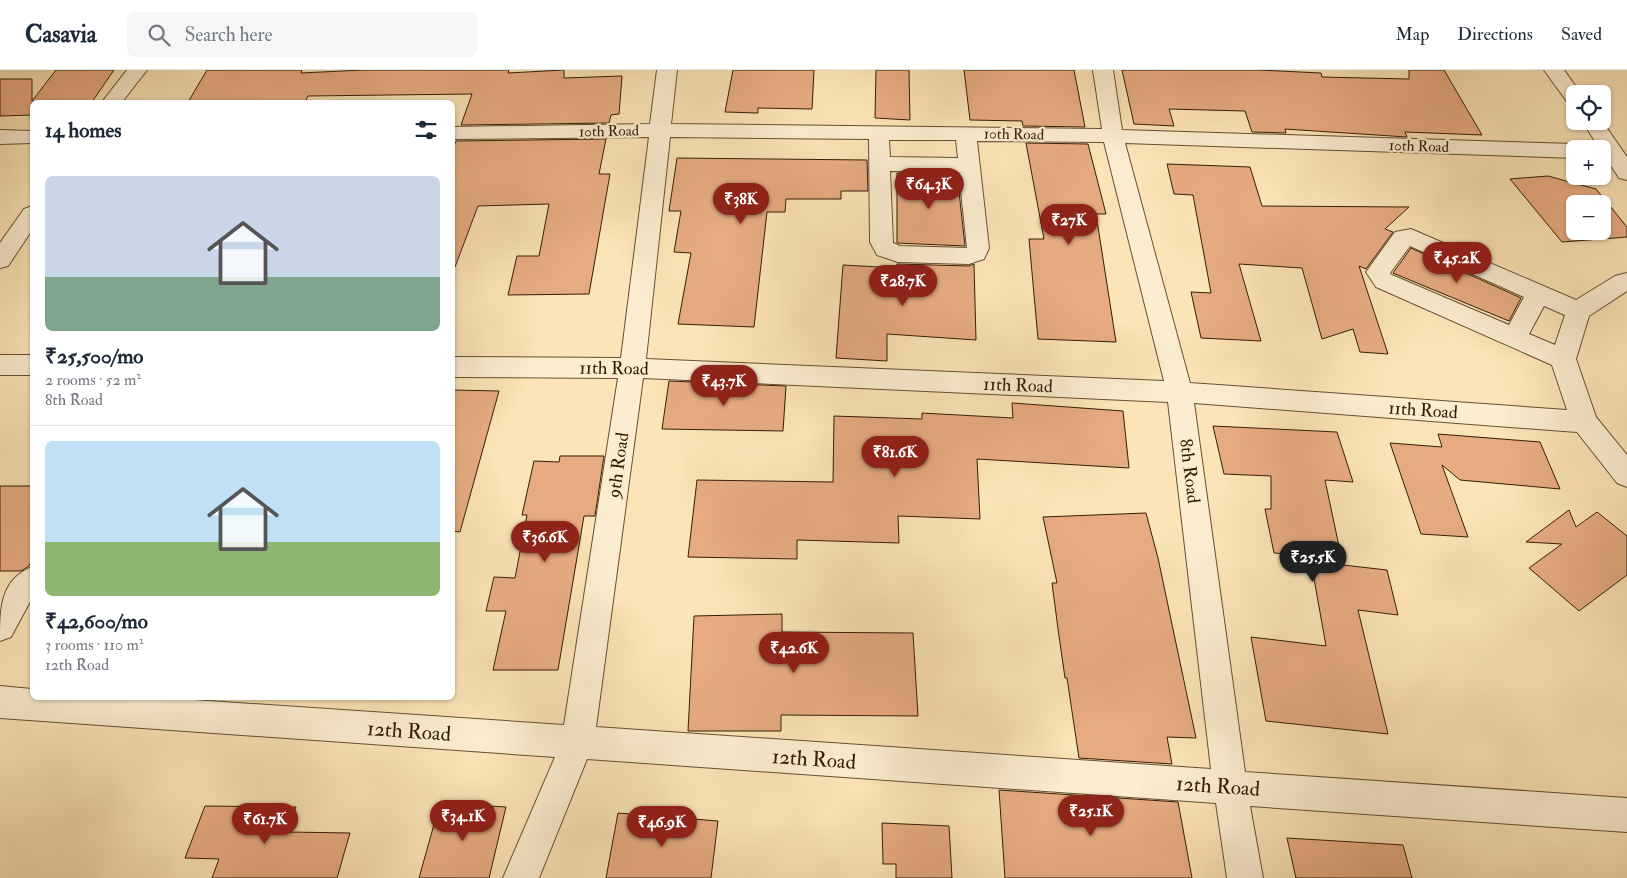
<!DOCTYPE html>
<html lang="en">
<head>
<meta charset="utf-8">
<style>
	body { margin:0; font-family:"IM FELL Double Pica",serif; background:#f6f6f7; color:#1f2937; height:100vh; display:flex; flex-direction:column; font-size:19px; white-space:nowrap }
	* { box-sizing:border-box; margin:0 }
	p { font-size:16px; color:#747a83 }
	.icon { flex:none; width:28px; height:28px; fill:none; stroke:currentColor; stroke-width:2; stroke-linecap:round; stroke-linejoin:round }
	.map { position:relative; flex:1; overflow:hidden }
	.panel { position:absolute; left:30px; top:30px; width:425px; height:600px; display:flex; flex-direction:column; background:#fff; border-radius:8px; box-shadow:0 1px 4px #0004 }
	.panel>* { flex:none }
	.buttons { position:absolute; left:1566px; top:15px; display:grid; gap:10px }
	.buttons a { display:grid; place-items:center; width:45px; height:45px; border-radius:8px; background:#fff; box-shadow:0 1px 4px #0004; font-size:25px }
	.price { position:absolute; translate:-50% -42px; padding:0 11px; border-radius:18px; background:#8f2418; color:#fff; font-size:16px; line-height:32px; filter:drop-shadow(0 1px 2px #0008) }
	.price::after { content:''; position:absolute; left:50%; top:30px; width:15px; height:11px; margin-left:-8px; background:inherit; clip-path:polygon(0 0,100% 0,50% 100%) }
	.price.selected { background:#222; color:#fff }
	ul { padding:0; list-style:none }
	li { display:grid; align-content:center; gap:10px; height:265px; padding:0 15px }
	li+li { border-top:1px solid #e0e1e3 }
	li span { display:grid; place-items:center; height:155px; border-radius:8px; color:#555 }
	li>.icon { margin-inline-start:auto }
	span .icon { width:90px; height:90px; fill:#fffc; stroke-width:1 }
	li b { font-size:21px }
	h2 { display:flex; justify-content:space-between; align-items:center; height:60px; padding:0 15px; font-size:21px }
	header { display:flex; align-items:center; gap:30px; box-sizing:border-box; height:70px; padding:0 25px; background:#fff; border-bottom:1px solid #e0e1e3 }
	header strong { font-size:24px }
	nav { display:flex; gap:28px; margin-inline-start:auto; font-size:18px }
	.search { width:350px; height:45px; background:#f6f6f7; display:flex; align-items:center; gap:12px; box-sizing:border-box; padding:0 18px; border-radius:8px; color:#747a83; font-size:19px }
	.map>svg:first-child { display:block }
	.building { fill:#e7ab82; stroke:#351d05; fill-rule:evenodd }
	.lines { fill:none; stroke-linecap:round; stroke-linejoin:round }
	.minor-casing { stroke:#664f32; stroke-width:2 }
	.minor { fill:#fcedd0; fill-rule:evenodd }
	.labels { text-anchor:middle; stroke-width:4.5; stroke-linejoin:round; paint-order:stroke }
	.far-street-label { font-size:15px; fill:#351d05; stroke:#fcedd0 }
	.street-label { font-size:18px; fill:#351d05; stroke:#fcedd0 }
	.near-street-label { font-size:21px; fill:#351d05; stroke:#fcedd0 }
</style>
</head>
<body>
<header>
<strong>Casavia</strong>
<div class="search"><svg class="icon" aria-label="search" viewBox="0 0 24 24"><circle cx="10" cy="10" r="6"/><path d="M15 15l6 6"/></svg>Search here</div>
<nav><a>Map</a><a>Directions</a><a>Saved</a></nav>
</header>
<div class="map">
<svg width="1627" height="808" viewBox="0 0 1627 808">
	<rect width="100%" height="100%" fill="#fbe4b7"/>
	<filter id="stains"><feTurbulence type="fractalNoise" baseFrequency=".004" numOctaves="4"/><feColorMatrix values="0 0 0 0 .2 0 0 0 0 .09 0 0 0 0 .02 0 0 0 .5 -.17"/></filter>
	<radialGradient id="worn" r=".72"><stop offset=".6" stop-color="#630" stop-opacity="0"/><stop offset="1" stop-color="#630" stop-opacity=".3"/></radialGradient>
	<g class="building">
		<polygon points="56,0 114,0 92,32 32,32 32,45 0,46 0,9 32,9 32,31"/>
		<polygon points="207,0 302,0 301,3 363,0 509,0 508,3 564,0 564,8 622,6 619,44 611,45 609,53 461,55 472,24 308,26 305,32 188,32"/>
		<polygon points="733,0 814,0 812,39 758,38 758,43 725,42"/>
		<polygon points="876,0 909,0 910,50 875,48"/>
		<polygon points="964,0 1074,0 1085,57 1023,56 1022,51 970,50"/>
		<polygon points="1122,0 1259,0 1321,3 1322,7 1409,9 1409,0 1444,0 1482,65 1405,62 1407,67 1285,59 1286,63 1252,62 1245,41 1169,39 1174,56 1134,54"/>
		<polygon points="606,69 599,104 610,104 589,224 508,225 517,186 539,186 549,134 478,136 455,197 452,197 452,81 456,71"/>
		<polygon points="1026,73 1088,74 1106,144 1096,144 1116,272 1038,269 1029,169 1044,169"/>
		<polygon points="677,88 867,90 868,121 841,121 841,129 786,129 785,142 767,142 754,257 678,254 691,183 674,182 681,141 669,141"/>
		<polygon points="1167,94 1250,97 1262,136 1409,137 1385,159 1393,162 1366,199 1359,196 1388,284 1360,282 1353,259 1322,269 1302,198 1239,194 1261,271 1201,268 1191,222 1211,223 1193,125 1174,124"/>
		<polygon points="897,103 957,104 965,176 897,173"/>
		<path d="M1548,106L1596,119L1627,157V167L1562,172L1510,109ZM1575,134H1602V161H1575Z"/>
		<polygon points="1411,178 1521,228 1509,251 1393,203"/>
		<polygon points="897,194 969,196 974,194 976,270 887,264 887,291 836,288 843,195 897,198"/>
		<polygon points="669,311 786,316 783,361 662,359"/>
		<polygon points="452,320 499,321 460,462 452,461"/>
		<polygon points="1012,333 1123,341 1129,398 977,389 980,449 898,446 899,473 797,470 797,489 688,487 697,410 833,412 834,346 922,349 922,343 1013,348"/>
		<polygon points="1213,356 1337,362 1353,412 1325,410 1343,495 1387,500 1398,545 1358,540 1388,664 1266,651 1251,567 1326,576 1310,486 1274,483 1265,439 1271,439 1271,406 1224,404"/>
		<polygon points="1438,364 1540,372 1560,419 1460,410 1442,395 1468,467 1421,464 1390,373 1442,377"/>
		<polygon points="560,386 604,386 595,446 584,446 558,600 493,600 506,541 486,541 494,507 515,508 527,445 522,445 534,391 559,392"/>
		<polygon points="0,416 32,416 32,490 29,496 21,501 0,501"/>
		<polygon points="1569,440 1576,457 1597,442 1627,466 1627,505 1579,541 1529,498 1562,474 1526,472"/>
		<polygon points="1146,443 1158,488 1196,668 1167,667 1172,694 1079,688 1067,608 1065,608 1058,559 1052,513 1057,513 1043,447"/>
		<polygon points="782,544 782,562 913,563 918,646 781,645 781,661 688,661 694,546"/>
		<polygon points="999,720 1178,732 1192,808 1005,808"/>
		<polygon points="440,733 506,737 489,808 419,808"/>
		<polygon points="205,736 296,737 288,762 350,763 337,808 212,808 219,789 185,788"/>
		<polygon points="618,743 718,751 711,808 606,808"/>
		<polygon points="882,753 949,756 952,808 896,808 896,794 883,794"/>
		<polygon points="1287,768 1403,775 1412,808 1296,808"/>
	</g>
	<g class="lines">
		<defs>
			<g id="minor">
				<polygon points="127,0 147,0 122,32 102,32"/>
				<path d="M657,0H677L671,54L1102,59L1093,0H1113L1122,60L1575,74L1582,76L1584,79H1575V88L1125,73L1190,313L1567,340L1552,295L1376,217L1366,202L1395,162L1411,159L1576,230L1615,206L1627,203V221L1589,246L1576,289L1596,347L1627,385V417L1617,413L1577,362L1194,333L1245,702L1627,728V762L1250,736L1263,808H1227L1216,733L587,689L539,808H503L555,687L0,648V616L32,619V628H164L564,655L618,308L452,307V287L621,288L649,67L452,69V57L650,54ZM670,67L869,69L870,172L877,185L898,192L969,194L984,189L989,178L977,71L1104,72L1164,311L646,289ZM889,70H956L958,88L890,87ZM890,101L959,102L967,178L900,176L893,173ZM1410,176L1524,227L1509,255L1392,205L1390,203ZM1544,236L1565,245L1555,275L1529,264ZM643,308L1168,332L1211,699L596,657Z"/>
				<polygon points="1544,0 1564,0 1581,24 1575,24 1575,35 1568,33"/>
				<polygon points="1582,51 1602,51 1627,87 1627,110 1619,108 1602,82 1602,79 1600,79"/>
				<polygon points="0,60 32,61 32,73 0,74"/>
				<polygon points="32,136 32,160 8,196 0,198 0,173 24,139"/>
				<rect x="0" y="285" width="32" height="20"/>
				<path d="M32,497V528L11,567L0,571C0,538 0,510 32,497Z"/>
			</g>
		</defs>
		<use href="#minor" class="minor-casing"/>
		<use href="#minor" class="minor"/>
	</g>
	<g class="labels">
		<g class="far-street-label">
			<text transform="translate(609 61) rotate(-1)" y="5">10th Road</text>
			<text transform="translate(1014 64) rotate(1)" y="5">10th Road</text>
			<text transform="translate(1419 76) rotate(2)" y="5">10th Road</text>
		</g>
		<g class="street-label">
			<text transform="translate(614 298) rotate(1)" y="6">11th Road</text>
			<text transform="translate(1018 315) rotate(2)" y="6">11th Road</text>
			<text transform="translate(1423 340) rotate(4)" y="6">11th Road</text>
			<text transform="translate(618 395) rotate(-82)" y="6">9th Road</text>
			<text transform="translate(1190 401) rotate(83)" y="6">8th Road</text>
		</g>
		<g class="near-street-label">
			<text transform="translate(409 661) rotate(4)" y="7">12th Road</text>
			<text transform="translate(814 689) rotate(4)" y="7">12th Road</text>
			<text transform="translate(1218 716) rotate(4)" y="7">12th Road</text>
		</g>
	</g>
	<rect width="100%" height="100%" filter="url(#stains)"/>
	<rect width="100%" height="100%" fill="url(#worn)"/>
</svg>
<div class="buttons">
<a><svg class="icon" aria-label="locate" viewBox="0 0 24 24"><circle cx="12" cy="12" r="6"/><path d="M12 2v4M12 18v4M2 12h4M18 12h4"/></svg></a>
<a>+</a>
<a>−</a>
</div>
<b class="price" style="left:929px;top:140px">₹64.3K</b>
<b class="price" style="left:741px;top:155px">₹38K</b>
<b class="price" style="left:1069px;top:176px">₹27K</b>
<b class="price" style="left:1457px;top:214px">₹45.2K</b>
<b class="price" style="left:903px;top:237px">₹28.7K</b>
<b class="price" style="left:724px;top:337px">₹43.7K</b>
<b class="price" style="left:895px;top:408px">₹81.6K</b>
<b class="price" style="left:545px;top:493px">₹36.6K</b>
<b class="price selected" style="left:1313px;top:513px">₹25.5K</b>
<b class="price" style="left:794px;top:604px">₹42.6K</b>
<b class="price" style="left:1091px;top:767px">₹25.1K</b>
<b class="price" style="left:463px;top:772px">₹34.1K</b>
<b class="price" style="left:265px;top:775px">₹61.7K</b>
<b class="price" style="left:662px;top:778px">₹46.9K</b>
<section class="panel">
<h2>14 homes<svg class="icon" aria-label="filters" viewBox="0 0 24 24"><path d="M4 7h16M4 17h16"/><circle cx="9" cy="7" r="2"/><circle cx="15" cy="17" r="2"/></svg></h2>
<ul>
<li><span style="background:linear-gradient(#c9d6e8 65%,#7fa58c 0)"><svg class="icon" aria-label="home" viewBox="0 0 24 24"><path d="M3 11l9-7 9 7M6 9v11h12V9"/></svg></span><div><b>₹25,500/mo</b><p>2 rooms · 52 m²</p><p>8th Road</p></div></li>
<li><span style="background:linear-gradient(#bfe0f5 65%,#8fb573 0)"><svg class="icon" aria-label="home" viewBox="0 0 24 24"><path d="M3 11l9-7 9 7M6 9v11h12V9"/></svg></span><div><b>₹42,600/mo</b><p>3 rooms · 110 m²</p><p>12th Road</p></div></li>
</ul>
</section>
</div>
</body>
</html>
